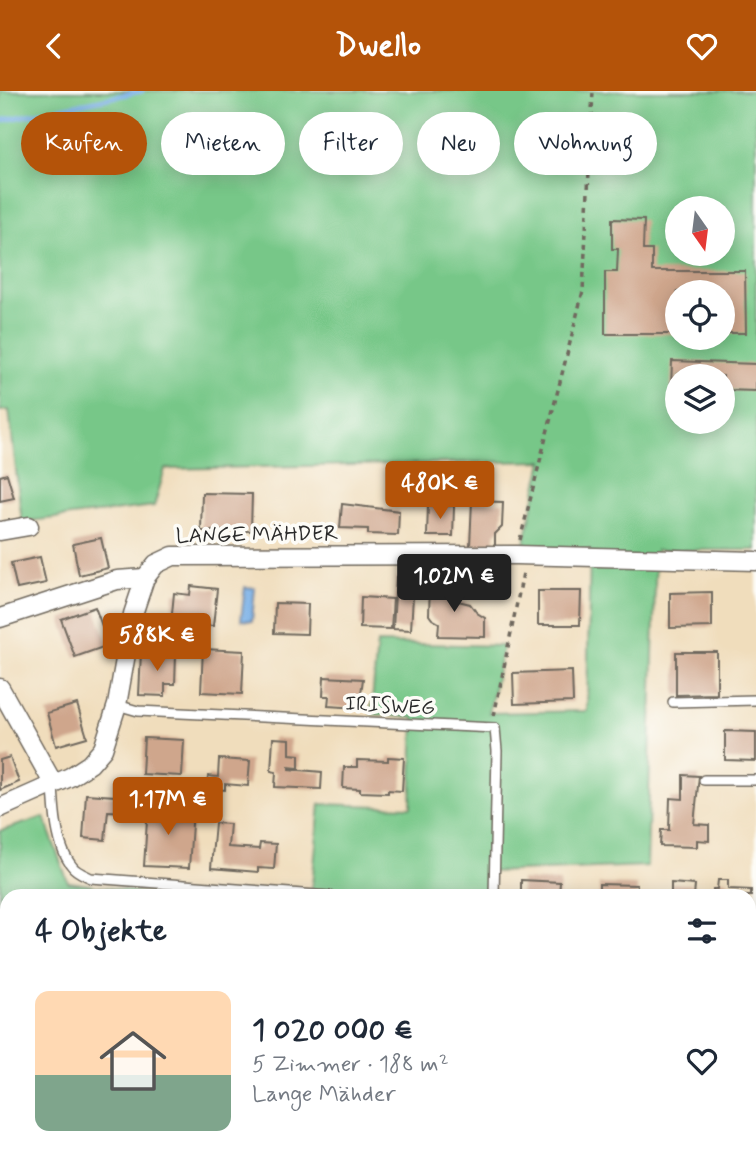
<!DOCTYPE html>
<html lang="de">
<head>
<meta charset="utf-8">
<style>
	body { margin:0; font-family:Mynerve,sans-serif; background:#f6f6f7; color:#1f2937; height:100vh; display:flex; flex-direction:column; font-size:26px; white-space:nowrap }
	* { box-sizing:border-box; margin:0 }
	p { font-size:23px; color:#747a83 }
	.icon { flex:none; width:38px; height:38px; fill:none; stroke:currentColor; stroke-width:2; stroke-linecap:round; stroke-linejoin:round }
	.map { position:relative; flex:1; overflow:hidden }
	.panel { position:absolute; left:0px; top:798px; width:756px; height:273px; display:flex; flex-direction:column; background:#fff; border-radius:21px 21px 0 0; box-shadow:0 4px 18px #0003 }
	.panel>* { flex:none }
	.guide { position:absolute; left:21px; top:21px; width:714px; height:63px; display:flex; gap:14px }
	.needle { width:46px; rotate:166deg }
	.buttons { position:absolute; left:665px; top:105px; display:grid; gap:14px }
	.buttons a { display:grid; place-items:center; width:70px; height:70px; border-radius:50%; background:#fff; box-shadow:0 4px 18px #0003; font-size:35px }
	.price { position:absolute; translate:-50% -60px; padding:0 16px; border-radius:7px; background:#b45309; color:#fff; font-size:23px; line-height:46px; filter:drop-shadow(0 2px 4px #0008) }
	.price::after { content:''; position:absolute; left:50%; top:42px; width:21px; height:16px; margin-left:-10px; background:inherit; clip-path:polygon(0 0,100% 0,50% 100%) }
	.price.on { background:#222; color:#fff }
	ul { padding:0; list-style:none }
	li { display:flex; align-items:center; gap:21px; height:175px; padding:0 35px }
	li+li { border-top:2px solid #e0e1e3 }
	li span { display:grid; place-items:center; flex:none; width:196px; height:140px; border-radius:14px; color:#555 }
	li>.icon { margin-inline-start:auto }
	span .icon { width:84px; height:84px; fill:#fffc; stroke-width:1 }
	li b { font-size:30px }
	h2 { display:flex; justify-content:space-between; align-items:center; height:84px; padding:0 35px; font-size:30px }
	.pill { padding:0 24px; border-radius:32px; background:#fff; box-shadow:0 4px 18px #0003; font-size:24px; line-height:63px }
	.pill.on { background:#b45309; color:#fff }
	header { display:flex; justify-content:space-between; align-items:center; height:91px; padding:0 35px; background:#b45309; color:#fff; font-size:32px; font-weight:700 }
	.map>svg:first-child { display:block }
	.green { fill:#77c788; stroke:#51795a; stroke-width:2; fill-rule:evenodd }
	.water { fill:#77aee6; stroke:#516c88; stroke-width:2 }
	.lines { fill:none; stroke-linecap:round; stroke-linejoin:round }
	.stream { stroke:#77aee6; stroke-width:5 }
	.building { fill:#cfa68c }
	.service-casing { stroke:#70695e; stroke-width:12 }
	.minor-casing { stroke:#70695e; stroke-width:21 }
	.path { stroke:#70695e; stroke-width:3.5; stroke-dasharray:5 5; stroke-linecap:butt }
	.service { stroke:#fff; stroke-width:9 }
	.minor { stroke:#fff; stroke-width:18 }
	.labels { text-anchor:middle; stroke-width:7; stroke-linejoin:round; paint-order:stroke }
	.street-label { font-size:21px; fill:#2b2b2b; stroke:#fdfcf7 }
</style>
</head>
<body>
<header><svg class="icon" aria-label="back" viewBox="0 0 24 24"><path d="M15 5l-7 7 7 7"/></svg>Dwello<svg class="icon" aria-label="heart" viewBox="0 0 24 24"><path d="M12 20l-8-8c-3-5 5-10 8-4 3-6 11-1 8 4z"/></svg></header>
<div class="map">
<svg width="756" height="1071" viewBox="0 0 756 1071">
	<rect width="100%" height="100%" fill="#fdfcf7"/>
	<filter id="ink" filterUnits="userSpaceOnUse"><feTurbulence type="fractalNoise" baseFrequency=".0143" numOctaves="2"/><feDisplacementMap in="SourceGraphic" scale="14" xChannelSelector="R" yChannelSelector="G"/><feConvolveMatrix kernelMatrix="1 2 1 2 8 2 1 2 1" color-interpolation-filters="sRGB"/></filter>
	<filter id="wash" filterUnits="userSpaceOnUse"><feTurbulence type="fractalNoise" baseFrequency=".00686" numOctaves="4" result="noise"/><feDisplacementMap in="SourceGraphic" scale="28" xChannelSelector="R" yChannelSelector="G"/><feGaussianBlur stdDeviation="1.57" result="paint"/><feColorMatrix in="noise" values="0 0 0 0 0 0 0 0 0 0 0 0 0 0 0 0 0 1.4 0 .05"/><feComposite in="paint" operator="in"/></filter>
	<g filter="url(#wash)">
		<rect width="100%" height="100%" fill="#f0ddbc"/>
		<g class="green">
			<path d="M0,0H756V459H656L647,775L486,781L487,805H311L320,713L411,716L414,627L371,623L377,552L503,555L489,622L587,620L590,459L523,458L543,370L165,378L154,415L22,431L9,319L0,320ZM677,117H723V163H677ZM677,201H723V247H677ZM677,285H723V331H677Z"/>
			<polygon points="44,726 68,791 167,805 7,805 7,887 0,886 0,740"/>
			<polygon points="270,1064 513,1064 514,1071 285,1071"/>
		</g>
		<polygon class="water" points="245,496 255,497 252,530 241,529"/>
		<g class="lines">
			<polyline class="stream" points="0,30 142,0"/>
		</g>
		<g id="blocks">
			<g class="building">
				<polygon points="612,128 644,129 643,159 652,159 652,180 745,180 746,242 723,242 723,201 677,201 677,243 605,243 605,181 617,181 618,158 612,158"/>
				<polygon points="672,270 756,273 756,300 723,299 723,285 677,285 677,297 671,297"/>
				<polygon points="7,383 14,407 0,410 0,385"/>
				<polygon points="202,402 252,403 251,440 201,440"/>
				<polygon points="472,410 503,411 502,436 495,443 495,455 470,455"/>
				<polygon points="342,413 399,420 398,444 368,443 368,438 340,437"/>
				<polygon points="428,414 454,415 453,445 427,445"/>
				<polygon points="101,447 108,477 79,484 73,453"/>
				<polygon points="40,466 46,492 17,498 11,472"/>
				<polygon points="396,486 414,488 411,539 393,538"/>
				<polygon points="430,494 459,495 458,510 470,513 477,522 485,527 485,546 438,545 439,532 432,528 429,524"/>
				<polygon points="191,495 217,498 213,535 171,533 174,502 190,504"/>
				<polygon points="538,500 581,500 580,534 538,534"/>
				<polygon points="712,501 712,536 670,537 670,502"/>
				<polygon points="361,506 393,508 391,538 360,537"/>
				<polygon points="275,512 308,513 307,543 274,542"/>
				<polygon points="95,516 109,554 75,566 61,528"/>
				<polygon points="203,558 244,560 242,603 201,601"/>
				<polygon points="141,561 176,563 175,593 165,593 165,605 139,604"/>
				<polygon points="676,561 717,561 717,603 676,604"/>
				<polygon points="572,580 573,611 514,613 513,582"/>
				<polygon points="324,586 363,588 359,617 328,615 329,605 323,605"/>
				<polygon points="77,613 87,646 56,655 47,622"/>
				<polygon points="725,640 756,641 756,670 725,669"/>
				<polygon points="144,647 184,649 182,685 142,683"/>
				<polygon points="273,647 290,648 290,663 299,664 299,677 289,676 289,678 322,681 321,698 275,696 276,681 271,680"/>
				<polygon points="10,666 19,691 0,699 0,669"/>
				<polygon points="388,666 404,667 402,700 388,699 388,702 360,701 360,698 343,697 344,676 357,676 357,669 388,670"/>
				<polygon points="219,668 250,670 248,695 225,693 225,699 207,697 208,685 218,686"/>
				<polygon points="683,684 699,685 694,733 709,734 709,750 697,749 697,756 660,755 661,739 669,739 670,707 683,708"/>
				<polygon points="86,703 130,706 129,721 108,720 105,749 83,747"/>
				<polygon points="148,715 193,718 189,777 144,775"/>
				<polygon points="215,732 230,733 228,756 259,758 260,752 276,753 274,778 258,777 258,781 211,777"/>
				<polygon points="521,789 560,791 559,805 521,805"/>
				<polygon points="718,789 728,789 728,798 751,799 751,805 713,805 713,798 717,798"/>
				<polygon points="671,792 695,794 694,805 671,805"/>
				<polygon points="599,793 637,794 637,805 599,805"/>
				<polygon points="749,869 756,869 756,901 749,902"/>
				<rect x="0" y="974" width="7" height="30"/>
				<polygon points="85,1064 116,1064 115,1071 84,1071"/>
				<polygon points="528,1064 552,1064 551,1071 528,1070"/>
				<polygon points="573,1064 597,1064 597,1071 572,1071"/>
				<polygon points="633,1064 661,1064 660,1071 632,1071"/>
				<polygon points="691,1064 714,1064 714,1071 690,1071"/>
			</g>
		</g>
	</g>
	<g filter="url(#ink)">
		<use href="#blocks" fill-opacity="0" stroke="#70695e" stroke-width="2"/>
		<g class="lines">
			<defs>
				<g id="service">
					<polyline points="673,611 756,609"/>
					<polyline points="117,614 138,620 495,637 497,660 494,805"/>
					<polyline points="704,689 756,689"/>
					<path d="M53,693C54,717 56,756 72,775C76,781 85,784 91,787L330,805"/>
					<polyline points="749,838 756,838"/>
					<polyline points="749,934 756,934"/>
					<polyline points="245,1064 261,1071"/>
				</g>
				<g id="minor">
					<polyline points="0,440 29,435"/>
					<polyline points="0,527 117,489 145,487"/>
					<polyline points="0,597 53,692"/>
					<polyline points="0,717 70,686 90,673 103,658 117,614 133,523 145,487 156,473 173,465 516,464 756,470"/>
					<polyline points="749,1031 756,1032"/>
				</g>
			</defs>
			<use href="#service" class="service-casing"/>
			<use href="#minor" class="minor-casing"/>
			<g class="path">
				<polyline points="520,449 583,200 593,0"/>
				<polyline points="494,625 523,482"/>
			</g>
			<use href="#service" class="service"/>
			<use href="#minor" class="minor"/>
		</g>
	</g>
	<g class="labels">
		<g class="street-label">
			<text transform="translate(257 443) rotate(-1)" y="7">LANGE MÄHDER</text>
			<text transform="translate(390 614) rotate(3)" y="7">IRISWEG</text>
		</g>
	</g>
</svg>
<div class="buttons">
<a><svg class="needle" viewBox="-14 -14 28 28"><path d="M0-13l5 13h-10z" fill="#e53935"/><path d="M0 13l5-13h-10z" fill="#747a83"/></svg></a>
<a><svg class="icon" aria-label="locate" viewBox="0 0 24 24"><circle cx="12" cy="12" r="6"/><path d="M12 2v4M12 18v4M2 12h4M18 12h4"/></svg></a>
<a><svg class="icon" aria-label="layers" viewBox="0 0 24 24"><path d="M12 4l9 5-9 5-9-5zM3 14l9 5 9-5"/></svg></a>
</div>
<b class="price" style="left:440px;top:430px">480K €</b>
<b class="price on" style="left:454px;top:523px">1.02M €</b>
<b class="price" style="left:157px;top:582px">588K €</b>
<b class="price" style="left:168px;top:746px">1.17M €</b>
<div class="guide">
<a class="pill on">Kaufen</a>
<a class="pill">Mieten</a>
<a class="pill">Filter</a>
<a class="pill">Neu</a>
<a class="pill">Wohnung</a>
</div>
<section class="panel">
<h2>4 Objekte<svg class="icon" aria-label="filters" viewBox="0 0 24 24"><path d="M4 7h16M4 17h16"/><circle cx="9" cy="7" r="2"/><circle cx="15" cy="17" r="2"/></svg></h2>
<ul>
<li><span style="background:linear-gradient(#ffd9b3 60%,#7fa58c 0)"><svg class="icon" aria-label="home" viewBox="0 0 24 24"><path d="M3 11l9-7 9 7M6 9v11h12V9"/></svg></span><div><b>1 020 000 €</b><p>5 Zimmer · 188 m²</p><p>Lange Mähder</p></div><svg class="icon" aria-label="heart" viewBox="0 0 24 24"><path d="M12 20l-8-8c-3-5 5-10 8-4 3-6 11-1 8 4z"/></svg></li>
</ul>
</section>
</div>
</body>
</html>
